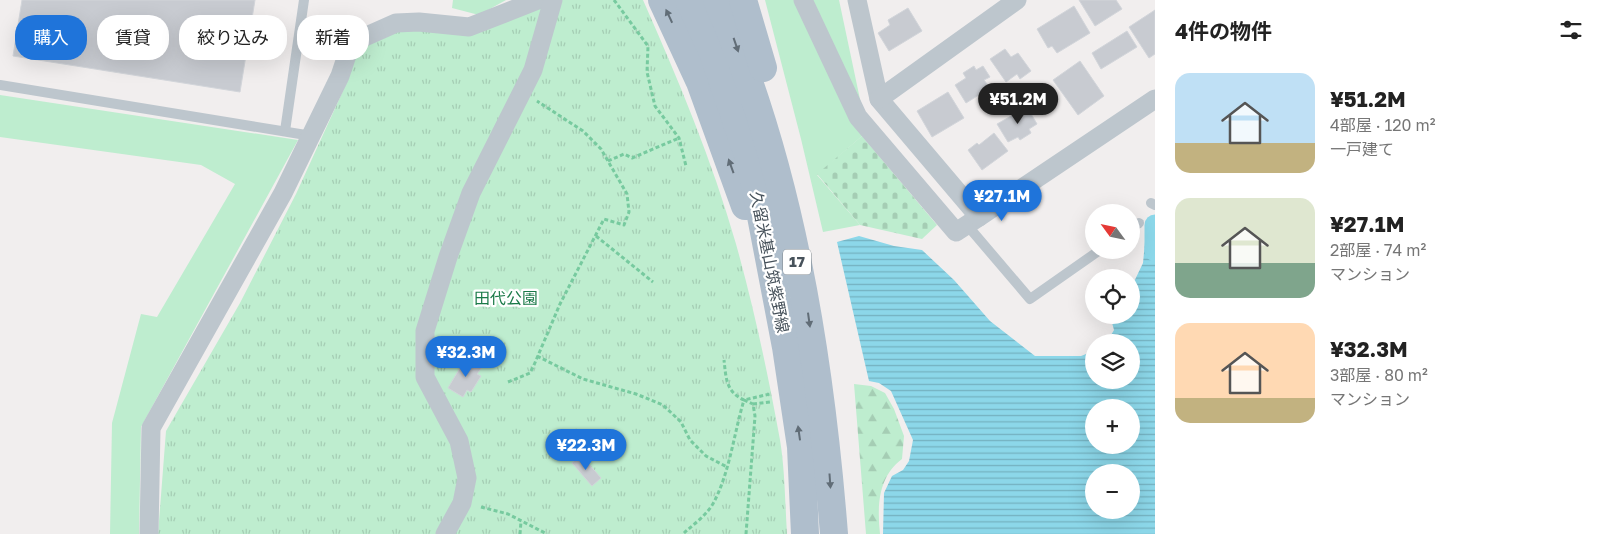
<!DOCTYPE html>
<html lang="ja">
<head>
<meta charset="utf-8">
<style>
	body { margin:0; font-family:"Golos Text","Noto Sans JP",sans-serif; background:#f2f2f2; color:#222; height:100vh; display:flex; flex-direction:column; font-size:19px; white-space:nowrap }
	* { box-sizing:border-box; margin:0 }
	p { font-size:16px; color:#767676 }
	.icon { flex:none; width:28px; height:28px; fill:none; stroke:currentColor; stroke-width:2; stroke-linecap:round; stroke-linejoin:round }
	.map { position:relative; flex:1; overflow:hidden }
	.panel { display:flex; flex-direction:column; background:#fff; width:450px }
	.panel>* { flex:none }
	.guide { position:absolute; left:15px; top:15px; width:475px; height:45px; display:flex; gap:10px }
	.needle { width:32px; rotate:303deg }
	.controls { position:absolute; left:1085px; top:204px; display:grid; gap:10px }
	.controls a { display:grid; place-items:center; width:55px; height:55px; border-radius:50%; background:#fff; box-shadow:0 5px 20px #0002; font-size:25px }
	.price { position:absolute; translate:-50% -42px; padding:0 11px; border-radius:18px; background:#1f74da; color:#fff; font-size:16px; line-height:32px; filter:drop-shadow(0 1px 2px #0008) }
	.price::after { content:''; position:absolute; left:50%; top:30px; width:15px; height:11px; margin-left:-8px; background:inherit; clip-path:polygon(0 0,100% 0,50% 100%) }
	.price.on { background:#222; color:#fff }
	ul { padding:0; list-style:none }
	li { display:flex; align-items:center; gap:15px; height:125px; padding:0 20px }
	li span { display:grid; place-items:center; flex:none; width:140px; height:100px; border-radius:15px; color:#555 }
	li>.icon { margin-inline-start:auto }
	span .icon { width:60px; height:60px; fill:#fffc; stroke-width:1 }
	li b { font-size:21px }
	h2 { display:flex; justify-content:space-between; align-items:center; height:60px; padding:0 20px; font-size:21px }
	.pill { padding:0 18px; border-radius:20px; background:#fff; box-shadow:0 5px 20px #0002; font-size:18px; line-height:45px }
	.pill.on { background:#1f74da; color:#fff }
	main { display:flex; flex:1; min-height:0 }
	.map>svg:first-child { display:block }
	.green { fill:#beedcf }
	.forest { fill:url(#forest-firs) }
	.cemetery { fill:url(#cemetery-stones) }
	.park { fill:url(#park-tufts) }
	.water { fill:url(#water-rules); fill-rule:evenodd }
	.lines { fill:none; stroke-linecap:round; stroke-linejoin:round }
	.canal { stroke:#8cd7e9; stroke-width:21 }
	.building { fill:#c8cbd1; stroke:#d2d5da }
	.path { stroke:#77ca9f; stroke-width:3; stroke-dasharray:4 2.5; stroke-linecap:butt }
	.lane { stroke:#bdc6cd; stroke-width:10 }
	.street { stroke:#bdc6cd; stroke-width:19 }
	.primary { stroke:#afbecc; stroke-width:28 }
	.oneway { fill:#616d77 }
	.labels { text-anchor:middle; stroke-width:4.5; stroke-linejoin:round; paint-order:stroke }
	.shield { fill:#fff; stroke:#7e868c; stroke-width:1 }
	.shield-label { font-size:15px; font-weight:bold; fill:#47525b }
	.street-label { font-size:16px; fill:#47525b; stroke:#fff }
	.park-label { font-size:16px; fill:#1a7a48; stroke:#fff }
</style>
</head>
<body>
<main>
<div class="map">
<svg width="1155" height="534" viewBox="0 0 1155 534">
	<defs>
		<pattern id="forest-firs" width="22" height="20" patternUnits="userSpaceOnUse" patternTransform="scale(1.25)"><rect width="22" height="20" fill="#beedcf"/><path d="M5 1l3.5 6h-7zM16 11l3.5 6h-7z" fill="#a5cdb4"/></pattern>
		<pattern id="cemetery-stones" width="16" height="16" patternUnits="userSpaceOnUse" patternTransform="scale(1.25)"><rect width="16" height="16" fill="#beedcf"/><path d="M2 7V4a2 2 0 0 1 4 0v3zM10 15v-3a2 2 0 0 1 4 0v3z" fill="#a5cdb4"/></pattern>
		<pattern id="park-tufts" width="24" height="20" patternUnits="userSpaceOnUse" patternTransform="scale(1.25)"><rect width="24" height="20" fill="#beedcf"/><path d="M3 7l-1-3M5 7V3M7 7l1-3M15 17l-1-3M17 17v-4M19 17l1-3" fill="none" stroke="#a5cdb4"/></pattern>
		<pattern id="water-rules" width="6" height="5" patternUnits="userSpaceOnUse" patternTransform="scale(1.25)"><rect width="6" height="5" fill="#8cd7e9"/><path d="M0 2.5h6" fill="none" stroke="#74b1c0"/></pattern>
	</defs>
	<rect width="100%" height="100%" fill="#f1eeee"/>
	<g class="green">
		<polygon points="453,0 506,0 479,15 452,8"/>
		<polygon points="765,0 839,0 861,104 862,136 817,175 860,225 823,232 801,139"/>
		<polygon points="0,95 298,140 141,427 139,534 110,534 112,423 141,314 157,317 235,184 201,165 0,137"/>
	</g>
	<path class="forest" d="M854,384L871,386L885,393L894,409L904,436L902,459C878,477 877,506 880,534H866Z"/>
	<polygon class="cemetery" points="862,136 937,225 922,239 860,225 817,174"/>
	<path class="park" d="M544,0H643C678,79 712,160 736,244C754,308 768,374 780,440C785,470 785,503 787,534H158L166,431L240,303L296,194L347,82L357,51L399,29L474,33Z"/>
	<path class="water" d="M859,236L894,246L922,250L954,280L990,321L1035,356H1081L1094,351V380H1131V342H1107L1114,330L1111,319L1113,315H1131V288L1143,263L1145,242L1155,240V534H883L884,493L892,476L903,470L909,461L913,440L891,391L879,383L869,381L837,242ZM1094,408H1131V445H1094ZM1094,472H1131V510H1094Z"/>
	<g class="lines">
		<polyline class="canal" points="1155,225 1155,251"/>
	</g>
	<g class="building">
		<polygon points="22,0 255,0 240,92 13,56"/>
		<polygon points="1079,0 1116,0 1122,9 1095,26"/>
		<polygon points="1074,6 1090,33 1057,53 1052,46 1048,48 1037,29"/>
		<polygon points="908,8 922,31 889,51 878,33 890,25 888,20"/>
		<polygon points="1155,10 1155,54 1149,58 1129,27"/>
		<polygon points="1127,31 1137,47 1101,69 1092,53"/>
		<polygon points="1005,49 1011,57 1018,53 1031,71 1020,79 1017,74 1006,82 990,59"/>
		<polygon points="1080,61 1104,96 1078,115 1053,80"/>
		<polygon points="974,66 976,70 983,66 990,77 984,80 990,88 966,103 955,85 966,78 963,73"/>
		<polygon points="948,92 964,118 932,137 917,111"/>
		<polygon points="1027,107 1037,124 1029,129 1031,133 1020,140 1018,137 1008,142 997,124"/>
		<polygon points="994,133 1008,151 982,170 968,150 977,143 979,145"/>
		<polygon points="466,358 482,367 477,374 481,376 471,392 467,390 463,397 448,388"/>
		<polygon points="581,455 601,478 592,486 572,463"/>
	</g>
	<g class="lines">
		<g class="path">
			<polyline points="614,0 648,46 647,72 655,106 679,138 686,166"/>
			<polyline points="608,161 624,154 632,158 679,138"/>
			<polyline points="596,236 653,282"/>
			<polyline points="537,356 583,379 636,394 663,405 681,422 690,440 706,456 727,467"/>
			<polyline points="508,382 530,373 534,365 560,304 604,219 624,225 629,212 627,194 601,149 583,131 537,101"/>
			<polyline points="753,404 770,402"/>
			<polyline points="481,507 508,514 547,534"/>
			<path d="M684,533C694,524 707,515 714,502C730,471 734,433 744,400C726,392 726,378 724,360"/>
			<polyline points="520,534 521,521"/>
			<polyline points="746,534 755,416 753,404 744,400 770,394"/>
		</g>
		<g class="lane">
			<polyline points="0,85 312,136"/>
			<polyline points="285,131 304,0"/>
			<polyline points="1151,203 1155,205"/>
			<polyline points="967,225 1030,299 1100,250"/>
			<polyline points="1131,228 1139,223"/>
		</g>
		<g class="street">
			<polyline points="803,0 858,117 956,232 979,217"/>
			<polyline points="857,0 879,99 979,217 1155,99"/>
			<polyline points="879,99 1017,0"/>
			<polyline points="149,534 151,428 283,193 340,76 351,43 396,23 419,22 469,27 538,0"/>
			<polyline points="445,534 462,503 467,478 459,441 425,377 425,331 448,257 471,193 533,70 553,0"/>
		</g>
		<g class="primary">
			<polyline points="662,0 700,82 745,206"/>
			<polyline points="689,0 713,53 751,164 786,347 801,447 805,534"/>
			<path d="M717,0C790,166 820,355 834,534"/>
			<polyline points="743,0 763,68"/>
		</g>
	</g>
	<defs><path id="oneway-solid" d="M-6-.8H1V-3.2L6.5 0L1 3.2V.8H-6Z" transform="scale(1.25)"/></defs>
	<g class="oneway">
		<use href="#oneway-solid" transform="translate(669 16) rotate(-115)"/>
		<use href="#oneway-solid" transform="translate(736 45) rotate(71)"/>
		<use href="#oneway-solid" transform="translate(731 166) rotate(-110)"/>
		<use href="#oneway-solid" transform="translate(809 320) rotate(82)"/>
		<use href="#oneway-solid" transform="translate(799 433) rotate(-98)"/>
		<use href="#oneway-solid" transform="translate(830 481) rotate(86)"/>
	</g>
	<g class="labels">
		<rect class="shield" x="783" y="249.5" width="28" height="25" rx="4"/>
		<g class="shield-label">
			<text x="797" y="267">17</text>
		</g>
		<g class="street-label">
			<text transform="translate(770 262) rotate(79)" y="6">久留米基山筑紫野線</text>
		</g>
		<g class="park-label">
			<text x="506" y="304">田代公園</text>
		</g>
	</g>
</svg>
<div class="controls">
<a><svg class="needle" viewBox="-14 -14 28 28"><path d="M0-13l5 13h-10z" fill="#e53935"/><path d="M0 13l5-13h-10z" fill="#767676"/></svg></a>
<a><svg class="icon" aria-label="locate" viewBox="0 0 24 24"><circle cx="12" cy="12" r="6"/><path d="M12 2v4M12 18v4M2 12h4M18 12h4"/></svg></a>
<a><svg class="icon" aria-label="layers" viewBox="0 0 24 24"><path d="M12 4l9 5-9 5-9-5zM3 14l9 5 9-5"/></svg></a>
<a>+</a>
<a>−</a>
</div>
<b class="price on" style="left:1018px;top:125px">¥51.2M</b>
<b class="price" style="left:1002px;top:222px">¥27.1M</b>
<b class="price" style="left:466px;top:378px">¥32.3M</b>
<b class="price" style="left:586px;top:471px">¥22.3M</b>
<div class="guide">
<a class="pill on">購入</a>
<a class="pill">賃貸</a>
<a class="pill">絞り込み</a>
<a class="pill">新着</a>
</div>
</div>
<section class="panel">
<h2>4件の物件<svg class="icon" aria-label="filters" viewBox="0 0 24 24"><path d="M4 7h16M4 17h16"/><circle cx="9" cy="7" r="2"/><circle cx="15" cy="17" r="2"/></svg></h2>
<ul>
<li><span style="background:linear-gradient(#bfe0f5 70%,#c2b280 0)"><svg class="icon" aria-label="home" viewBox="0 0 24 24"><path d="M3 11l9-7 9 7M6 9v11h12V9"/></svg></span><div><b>¥51.2M</b><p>4部屋 · 120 m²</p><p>一戸建て</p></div></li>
<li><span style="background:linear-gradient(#dfe7d0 65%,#7fa58c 0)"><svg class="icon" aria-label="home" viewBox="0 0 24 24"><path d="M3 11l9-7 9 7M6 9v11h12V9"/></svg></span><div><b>¥27.1M</b><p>2部屋 · 74 m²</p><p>マンション</p></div></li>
<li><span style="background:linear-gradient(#ffd9b3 75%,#c2b280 0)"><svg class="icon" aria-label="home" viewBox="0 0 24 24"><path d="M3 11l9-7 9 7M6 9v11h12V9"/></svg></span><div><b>¥32.3M</b><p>3部屋 · 80 m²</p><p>マンション</p></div></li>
</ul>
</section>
</main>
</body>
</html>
